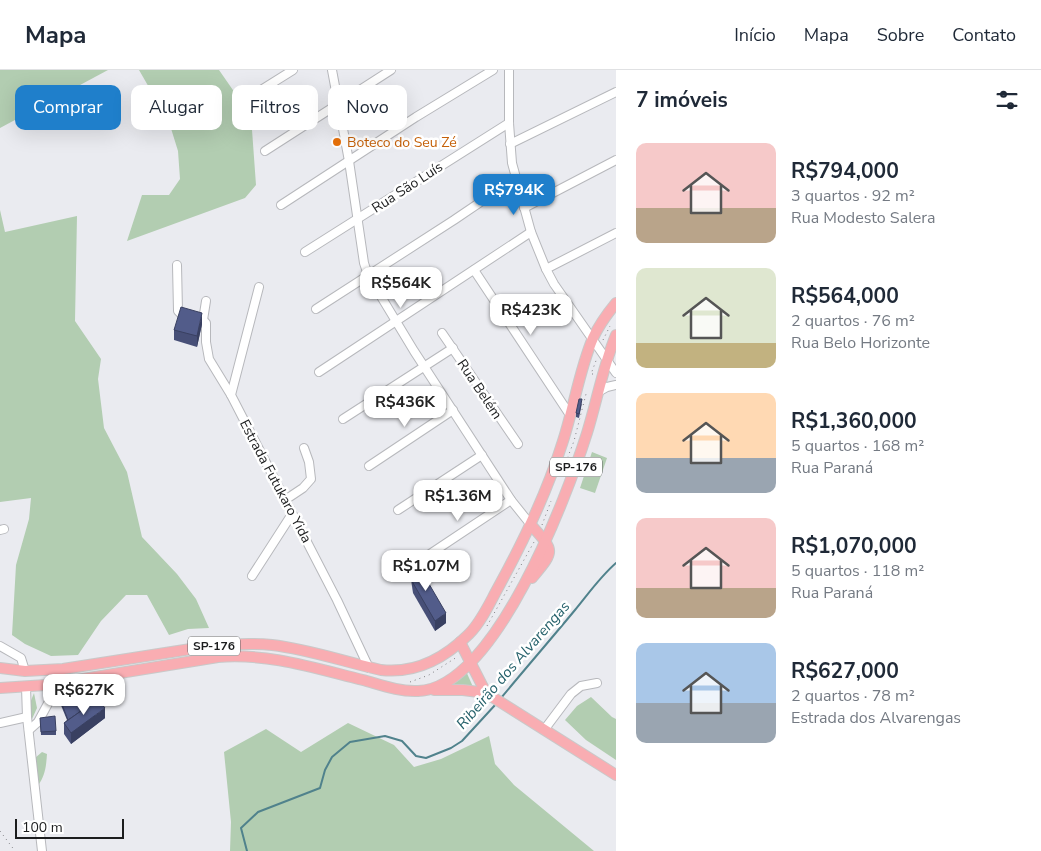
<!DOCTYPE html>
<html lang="pt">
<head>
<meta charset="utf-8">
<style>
	body { margin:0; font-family:"Nunito Sans",sans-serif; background:#f6f6f7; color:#1f2937; height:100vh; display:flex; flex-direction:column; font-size:19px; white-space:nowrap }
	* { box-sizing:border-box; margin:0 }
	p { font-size:16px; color:#747a83 }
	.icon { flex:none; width:28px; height:28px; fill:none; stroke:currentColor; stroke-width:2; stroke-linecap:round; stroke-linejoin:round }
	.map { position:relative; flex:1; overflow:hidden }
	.sheet { display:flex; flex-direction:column; background:#fff; width:425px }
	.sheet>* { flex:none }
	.top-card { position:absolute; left:15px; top:15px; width:475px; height:45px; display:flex; gap:10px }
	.scale { position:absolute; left:15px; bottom:12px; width:109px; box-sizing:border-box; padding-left:5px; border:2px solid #1c1d1e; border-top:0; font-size:14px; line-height:18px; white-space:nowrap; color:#1c1d1e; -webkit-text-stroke:4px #fff; paint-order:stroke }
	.price { position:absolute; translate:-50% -42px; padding:0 11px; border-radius:10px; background:#fff; color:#222; font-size:16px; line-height:32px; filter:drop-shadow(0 1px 2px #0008) }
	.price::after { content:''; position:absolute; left:50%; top:30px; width:15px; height:11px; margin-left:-8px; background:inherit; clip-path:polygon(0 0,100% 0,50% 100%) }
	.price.active { background:#1f7fcb; color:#fff }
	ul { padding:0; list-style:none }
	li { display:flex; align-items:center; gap:15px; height:125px; padding:0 20px }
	li span { display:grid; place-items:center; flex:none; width:140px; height:100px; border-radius:10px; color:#555 }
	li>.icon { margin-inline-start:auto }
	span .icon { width:60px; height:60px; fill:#fffc; stroke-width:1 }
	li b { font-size:21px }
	h2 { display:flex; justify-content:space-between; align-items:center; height:60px; padding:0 20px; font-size:21px }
	.pill { padding:0 18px; border-radius:10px; background:#fff; box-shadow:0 5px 20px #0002; font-size:18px; line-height:45px }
	.pill.active { background:#1f7fcb; color:#fff }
	header { display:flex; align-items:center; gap:30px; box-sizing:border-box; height:70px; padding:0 25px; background:#fff; border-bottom:1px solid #e0e1e3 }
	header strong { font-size:24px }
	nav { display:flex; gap:28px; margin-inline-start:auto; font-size:18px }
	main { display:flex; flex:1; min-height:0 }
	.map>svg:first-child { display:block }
	.green { fill:#b2cdb1 }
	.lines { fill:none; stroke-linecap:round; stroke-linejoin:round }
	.stream { stroke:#50828c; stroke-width:2 }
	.minor-casing { stroke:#b7b8bc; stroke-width:10 }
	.major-casing { stroke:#c9c9c9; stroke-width:12 }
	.path { stroke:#7e7f82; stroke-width:1; stroke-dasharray:1 4; stroke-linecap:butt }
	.minor { stroke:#fff; stroke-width:8 }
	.major { stroke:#f9adb2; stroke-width:10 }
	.wall { fill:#474f77 }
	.shaded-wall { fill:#394061 }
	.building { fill:#525c8a; stroke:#394061 }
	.food-dot { fill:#e8710a; stroke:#fff; stroke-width:2 }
	.labels { text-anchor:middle; stroke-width:5; stroke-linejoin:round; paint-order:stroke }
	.shield { fill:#fff; stroke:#606162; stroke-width:1 }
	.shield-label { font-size:12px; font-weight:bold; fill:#1c1d1e }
	.food-label { font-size:14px; fill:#c56008; stroke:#fff; text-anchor:start }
	.street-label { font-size:14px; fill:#1c1d1e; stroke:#fff }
	.water-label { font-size:15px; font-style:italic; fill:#24606a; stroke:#fff }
</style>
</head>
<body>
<header>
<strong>Mapa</strong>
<nav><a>Início</a><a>Mapa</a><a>Sobre</a><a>Contato</a></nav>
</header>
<main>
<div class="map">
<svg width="616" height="781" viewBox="0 0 616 781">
	<rect width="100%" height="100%" fill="#eaebf0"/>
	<g class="green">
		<polygon points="0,0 108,0 0,58"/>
		<polygon points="139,0 219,0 251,46 256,115 245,128 127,171 142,125 169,125 180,109 178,81 169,52"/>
		<polygon points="0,140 5,162 77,146 75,251 101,289 98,309 104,358 127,402 142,467 177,504 196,529 209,558 188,559 169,565 147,525 126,525 101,551 78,585 51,586 25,574 12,565 16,495 29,449 31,428 0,432"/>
		<polygon points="592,382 607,388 595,423 580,418"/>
		<polygon points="466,601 473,617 448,614"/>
		<polygon points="34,623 37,638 32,649 30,633"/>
		<polygon points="591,627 612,647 616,649 616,690 586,670 565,650 577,636"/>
		<polygon points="348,653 394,675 414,697 441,689 489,666 495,694 514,715 594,781 230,781 231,752 224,682 266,659 301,682"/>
		<path d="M42,682L47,684C46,698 45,706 37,717L35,688Z"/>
	</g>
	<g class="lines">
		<g class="stream">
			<path d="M501,628C525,599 551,569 575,540C589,523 600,507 616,493"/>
			<polyline points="247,781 241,758 258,742 320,718 325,700 332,687 350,672 385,666 402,671 416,686 426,688 451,678 462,671 496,634"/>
		</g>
		<defs>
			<g id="minor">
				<polyline points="332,0 349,91 364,193 368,205 414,281 511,430 531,455"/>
				<polyline points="509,0 509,53 512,93 531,162 546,199 554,214 616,303"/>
				<polyline points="253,25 293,0"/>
				<polyline points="510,74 616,22"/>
				<polyline points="265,81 391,0"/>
				<polyline points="281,135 416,47 493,0"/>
				<polyline points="524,138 616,90"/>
				<polyline points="305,182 509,53"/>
				<polyline points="177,195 178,241 180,243 203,250 206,253 206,272 209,289 231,325"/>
				<polyline points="546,199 616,163"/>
				<polyline points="474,200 570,345"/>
				<polyline points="259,217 231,325 337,530 369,598"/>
				<polyline points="316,239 454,150 516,108"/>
				<polyline points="203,250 206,231"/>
				<polyline points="442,263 518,374"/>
				<polyline points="319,302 531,162"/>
				<polyline points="600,321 607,317 616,315"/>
				<polyline points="343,349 453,278"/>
				<polyline points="369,396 453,340"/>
				<polyline points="285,430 303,418 311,409 309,392 304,378"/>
				<polyline points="398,440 482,385"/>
				<polyline points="0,460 4,459"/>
				<polyline points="418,492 511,430"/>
				<polyline points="252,506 292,444"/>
				<polyline points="0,576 21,588 25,601"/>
				<polyline points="26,617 27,647 42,781"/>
				<polyline points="0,653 27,647"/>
				<path d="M29,660L38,652L51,628C64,624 85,621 90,609"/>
				<polyline points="544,660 571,624 581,616 597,613"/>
			</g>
			<g id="major">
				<path d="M531,455C555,482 555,480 532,508"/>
				<polyline points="460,572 486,623"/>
				<path d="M0,598L25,601L63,599L210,576C231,574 251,573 272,575C308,579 345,592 381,600C416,604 444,589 469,564C482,551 490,532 499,516C523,472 546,425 561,377C573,343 579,300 593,268C599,255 607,244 616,233"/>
				<path d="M0,618L46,615L218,587C269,583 314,598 363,610C381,615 399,622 418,621C495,619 567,426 587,363C597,331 603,296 616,265"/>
				<polyline points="434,620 463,620 486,623 616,705"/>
			</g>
		</defs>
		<use href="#minor" class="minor-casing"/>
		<use href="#major" class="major-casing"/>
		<g class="path">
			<polyline points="603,270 610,256"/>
			<polyline points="593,304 591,304 597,288"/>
			<polyline points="564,397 574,371 586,324 588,324"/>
			<polyline points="542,455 551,431"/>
			<polyline points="487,556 534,472"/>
			<polyline points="410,612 429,605 457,587"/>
			<polyline points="0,761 15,781"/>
		</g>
		<use href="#minor" class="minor"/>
		<use href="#major" class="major"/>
	</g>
	<g class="wall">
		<polygon points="202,254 197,277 174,270 174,260"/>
		<polygon points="582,333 579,348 576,347 576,343"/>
		<polygon points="410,492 446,553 435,561 413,523 410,503"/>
		<polygon points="58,624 81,641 105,648 71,674 64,664 64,653 67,650 58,628"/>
		<polygon points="40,648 56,661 56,665 41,665"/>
	</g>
	<g class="shaded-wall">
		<polygon points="202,243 202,254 197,277 197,266"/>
		<polygon points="446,543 446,553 435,561 435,551"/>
		<polygon points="105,638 105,648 71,674 71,663"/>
	</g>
	<g class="building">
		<polygon points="181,237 202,243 197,266 174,260"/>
		<polygon points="579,329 582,329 579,344 576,343"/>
		<polygon points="415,490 446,543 435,551 413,513 410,492"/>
		<polygon points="74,618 81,641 68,650 58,624"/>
		<polygon points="98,629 105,638 71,663 64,653"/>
		<polygon points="55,646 56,661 41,662 40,648"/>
	</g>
	<circle class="food-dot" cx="337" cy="72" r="5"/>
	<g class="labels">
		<g class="shield">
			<rect x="550" y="387.5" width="52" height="19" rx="4"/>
			<rect x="188" y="566.5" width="52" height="19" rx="4"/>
		</g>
		<g class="shield-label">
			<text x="576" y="401">SP-176</text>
			<text x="214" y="580">SP-176</text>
		</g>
		<g class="food-label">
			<text x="347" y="77">Boteco do Seu Zé</text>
		</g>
		<g class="street-label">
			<text transform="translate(407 117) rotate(-33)" y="5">Rua São Luís</text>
			<text transform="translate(480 319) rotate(56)" y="5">Rua Belém</text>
			<text transform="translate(276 411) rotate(62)" y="5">Estrada Futukaro Yida</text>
		</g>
		<g class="water-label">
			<text transform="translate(513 595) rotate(-49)" y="5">Ribeirão dos Alvarengas</text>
		</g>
	</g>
</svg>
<div class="scale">100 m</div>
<b class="price active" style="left:514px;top:146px">R$794K</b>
<b class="price" style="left:401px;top:239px">R$564K</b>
<b class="price" style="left:531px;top:266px">R$423K</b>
<b class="price" style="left:405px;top:358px">R$436K</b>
<b class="price" style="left:458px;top:452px">R$1.36M</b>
<b class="price" style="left:426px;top:522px">R$1.07M</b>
<b class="price" style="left:84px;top:646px">R$627K</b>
<div class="top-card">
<a class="pill active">Comprar</a>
<a class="pill">Alugar</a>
<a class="pill">Filtros</a>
<a class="pill">Novo</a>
</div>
</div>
<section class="sheet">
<h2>7 imóveis<svg class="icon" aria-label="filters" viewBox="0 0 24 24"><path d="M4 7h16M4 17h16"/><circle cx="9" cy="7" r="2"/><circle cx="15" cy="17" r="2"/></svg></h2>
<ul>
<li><span style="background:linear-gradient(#f6c9c9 65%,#b9a48a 0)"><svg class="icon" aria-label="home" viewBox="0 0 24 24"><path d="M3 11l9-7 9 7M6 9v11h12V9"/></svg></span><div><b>R$794,000</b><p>3 quartos · 92 m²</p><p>Rua Modesto Salera</p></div></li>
<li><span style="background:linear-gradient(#dfe7d0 75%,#c2b280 0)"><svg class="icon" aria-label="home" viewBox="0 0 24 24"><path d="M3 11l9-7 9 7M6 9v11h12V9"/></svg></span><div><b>R$564,000</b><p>2 quartos · 76 m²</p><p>Rua Belo Horizonte</p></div></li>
<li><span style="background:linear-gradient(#ffd9b3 65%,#9aa5b1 0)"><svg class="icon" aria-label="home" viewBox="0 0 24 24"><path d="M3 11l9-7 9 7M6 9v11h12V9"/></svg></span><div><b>R$1,360,000</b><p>5 quartos · 168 m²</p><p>Rua Paraná</p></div></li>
<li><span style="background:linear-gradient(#f6c9c9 70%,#b9a48a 0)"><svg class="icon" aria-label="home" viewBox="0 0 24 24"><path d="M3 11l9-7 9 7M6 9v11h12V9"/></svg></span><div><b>R$1,070,000</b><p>5 quartos · 118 m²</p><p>Rua Paraná</p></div></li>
<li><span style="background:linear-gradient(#a9c7e8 60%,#9aa5b1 0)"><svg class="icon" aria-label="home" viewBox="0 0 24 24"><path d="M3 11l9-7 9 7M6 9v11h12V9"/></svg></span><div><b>R$627,000</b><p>2 quartos · 78 m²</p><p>Estrada dos Alvarengas</p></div></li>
</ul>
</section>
</main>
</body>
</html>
